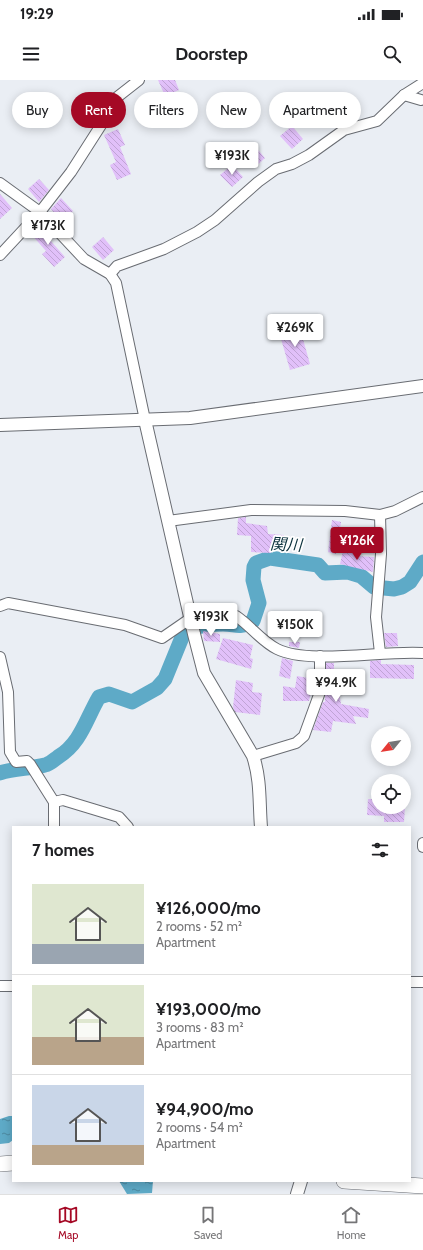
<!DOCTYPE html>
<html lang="en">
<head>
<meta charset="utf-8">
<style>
	body { margin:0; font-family:Cabin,"Noto Sans JP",sans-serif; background:#f6f6f6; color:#202124; height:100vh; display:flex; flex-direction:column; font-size:15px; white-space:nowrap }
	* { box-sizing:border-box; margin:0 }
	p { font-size:13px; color:#757577 }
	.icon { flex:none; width:22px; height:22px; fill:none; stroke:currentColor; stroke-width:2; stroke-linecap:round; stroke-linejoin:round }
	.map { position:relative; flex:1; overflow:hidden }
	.drawer { position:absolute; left:12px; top:746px; width:399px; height:356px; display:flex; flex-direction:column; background:#fff; border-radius:0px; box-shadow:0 2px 10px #0003 }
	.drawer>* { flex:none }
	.top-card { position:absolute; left:12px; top:12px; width:399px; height:36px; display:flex; gap:8px }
	.needle { width:26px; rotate:240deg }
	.controls { position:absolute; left:371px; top:646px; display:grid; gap:8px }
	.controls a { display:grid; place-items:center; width:40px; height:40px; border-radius:50%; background:#fff; box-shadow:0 2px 10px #0003; font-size:20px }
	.price { position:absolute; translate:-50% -34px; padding:0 9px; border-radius:4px; background:#fff; color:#222; font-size:13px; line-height:26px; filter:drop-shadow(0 1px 2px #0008) }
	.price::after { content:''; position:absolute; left:50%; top:24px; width:12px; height:9px; margin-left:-6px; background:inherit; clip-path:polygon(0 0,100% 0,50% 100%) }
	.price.selected { background:#a50925; color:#fff }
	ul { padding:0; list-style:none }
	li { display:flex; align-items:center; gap:12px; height:100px; padding:0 20px }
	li+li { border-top:1px solid #e0e0e0 }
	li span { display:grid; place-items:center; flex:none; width:112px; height:80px; border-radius:0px; color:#555 }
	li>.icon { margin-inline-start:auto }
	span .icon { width:48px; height:48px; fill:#fffc; stroke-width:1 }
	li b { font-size:17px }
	h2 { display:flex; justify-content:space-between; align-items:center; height:48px; padding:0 20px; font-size:17px }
	.pill { padding:0 14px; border-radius:18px; background:#fff; box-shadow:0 2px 10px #0003; font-size:14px; line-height:36px }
	.pill.selected { background:#a50925; color:#fff }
	.status { display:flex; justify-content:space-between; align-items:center; height:28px; padding:0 20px; background:#fff; direction:ltr }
	.status svg { height:11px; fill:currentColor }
	header { display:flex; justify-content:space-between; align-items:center; height:52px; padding:0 20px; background:#fff; font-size:18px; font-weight:800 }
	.dock { display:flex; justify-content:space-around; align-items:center; height:56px; border-top:1px solid #e0e0e0; background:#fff; font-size:11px; color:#757577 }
	.dock a { display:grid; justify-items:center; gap:2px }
	.dock .selected { color:#a50925 }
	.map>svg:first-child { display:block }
	.water { fill:url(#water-ripples) }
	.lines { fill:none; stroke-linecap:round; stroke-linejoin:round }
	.river { stroke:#5eaac7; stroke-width:15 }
	.building { fill:url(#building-back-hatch) }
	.minor-casing { stroke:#696c72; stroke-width:12 }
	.tertiary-casing { stroke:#696c72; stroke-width:14 }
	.primary-casing { stroke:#696c72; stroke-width:16 }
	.minor { stroke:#fff; stroke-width:10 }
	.tertiary { stroke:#fff; stroke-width:12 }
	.primary { stroke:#fff; stroke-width:15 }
	.labels { text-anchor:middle; stroke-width:3.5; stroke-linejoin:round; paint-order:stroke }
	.water-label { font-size:16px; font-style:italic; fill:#0b313d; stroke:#fff }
</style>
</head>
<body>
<div class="status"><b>19:29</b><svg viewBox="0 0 49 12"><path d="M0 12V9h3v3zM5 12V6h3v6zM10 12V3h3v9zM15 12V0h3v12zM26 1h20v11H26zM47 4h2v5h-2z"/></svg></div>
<header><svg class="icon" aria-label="menu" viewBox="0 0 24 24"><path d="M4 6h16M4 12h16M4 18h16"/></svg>Doorstep<svg class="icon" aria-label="search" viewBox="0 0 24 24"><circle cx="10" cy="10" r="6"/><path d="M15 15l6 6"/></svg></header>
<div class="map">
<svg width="423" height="1114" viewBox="0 0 423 1114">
	<defs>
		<pattern id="water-ripples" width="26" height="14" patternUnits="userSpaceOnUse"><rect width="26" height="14" fill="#5eaac7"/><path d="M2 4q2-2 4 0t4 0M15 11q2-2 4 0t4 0" fill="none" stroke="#4c89a0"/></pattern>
		<pattern id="building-back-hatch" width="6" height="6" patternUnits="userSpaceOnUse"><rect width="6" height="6" fill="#e1c0f9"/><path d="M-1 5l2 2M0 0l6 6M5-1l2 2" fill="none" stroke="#c0a4d5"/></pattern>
	</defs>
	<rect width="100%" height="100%" fill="#eaeef4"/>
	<g class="water">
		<polygon points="9,1036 13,1036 13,1060 9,1063 0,1064 0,1039"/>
		<polygon points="119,1101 153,1101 152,1113 127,1114"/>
	</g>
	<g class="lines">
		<path class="river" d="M0,693C14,688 30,689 45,685C50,684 54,680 58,677C81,663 86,639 99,617L109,614L132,622L157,608L165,599L185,550C198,546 209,544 223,544C237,544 238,549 253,541L259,523L253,500L254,487L256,483L270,478L318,485L325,493L348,492L361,496L374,507L394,509L402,507L410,502L423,482"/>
	</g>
	<g class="building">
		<polygon points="158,0 175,0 179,10 165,16"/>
		<polygon points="292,46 303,59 292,69 280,56"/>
		<polygon points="118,49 125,65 120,67 131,94 117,100 110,85 116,82 104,55"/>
		<polygon points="254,65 265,78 254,88 242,75"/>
		<polygon points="232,85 243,97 232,107 220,95"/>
		<polygon points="39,99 49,110 39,122 28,109"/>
		<polygon points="0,114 12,128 0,139"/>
		<polygon points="61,118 73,131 61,141 51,129"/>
		<polygon points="42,144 54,157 50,160 65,177 54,187 42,174 46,171 31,154"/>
		<polygon points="103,157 114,170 103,180 92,167"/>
		<polygon points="299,245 310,284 290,290 279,252"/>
		<polygon points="246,437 246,443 267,446 268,454 284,455 284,469 271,470 271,473 251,472 251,456 237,455 238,438"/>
		<polygon points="332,440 341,442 336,474 328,472"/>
		<polygon points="343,471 357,472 357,476 374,477 373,492 340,484"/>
		<polygon points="203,551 220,554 220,562 204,561"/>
		<polygon points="384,553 397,553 398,566 386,567"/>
		<polygon points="223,558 253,565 250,578 253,579 251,589 216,579"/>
		<polygon points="289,562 300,562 299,568 289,566"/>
		<polygon points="282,578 293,581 290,599 279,596"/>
		<polygon points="381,580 381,584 414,585 414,599 370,598 370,581"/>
		<polygon points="326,583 334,583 334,590 344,591 343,607 338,606 341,624 369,629 368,638 353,636 356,644 333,641 331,652 313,650 323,622 325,622"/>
		<polygon points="297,596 314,599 309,621 283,621 283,606 295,608"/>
		<polygon points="236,600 253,603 252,612 262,613 260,635 235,632 233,627"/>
		<polygon points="368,719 378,719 378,727 405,727 404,742 384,742 384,736 367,735"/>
	</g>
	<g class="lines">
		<defs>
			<g id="minor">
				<polyline points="404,15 421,20"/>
				<polyline points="0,103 40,132 84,179 110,194 116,203 145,340"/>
				<polyline points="0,175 40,132 71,92 103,42 103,33 116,18 139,0"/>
				<polyline points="110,194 117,186 164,169 197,152 215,140 258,102 276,89 292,84 309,75 344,50 377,41 404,15 423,3"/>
				<polyline points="168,441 251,430 345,431 380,435 395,431 423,417"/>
				<path d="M0,526L8,523L125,545L162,558L191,538L236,536C251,546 261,561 277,569C309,585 384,570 423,573"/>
				<polyline points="380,573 376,537 381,474 380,435"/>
				<polyline points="0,577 8,612 10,672 16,682 27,681 30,684 54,722 54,747"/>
				<polyline points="253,676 296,663 304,656 320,612 320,576"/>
				<polyline points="54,722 63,720 119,737 128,747"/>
				<polyline points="423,763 423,767"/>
				<polyline points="410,902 423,902"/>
				<polyline points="0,906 13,906"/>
			</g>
			<g id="tertiary">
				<path d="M145,340L194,554L204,593L253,676C261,700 259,723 261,747"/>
				<polyline points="0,345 190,338 423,306"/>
				<polyline points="297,1114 301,1101"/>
			</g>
			<g id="primary">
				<polyline points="0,1084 13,1083"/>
				<polyline points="344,1101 423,1106"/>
			</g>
		</defs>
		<use href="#minor" class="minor-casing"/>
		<use href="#tertiary" class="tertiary-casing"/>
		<use href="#primary" class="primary-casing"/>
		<use href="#minor" class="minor"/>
		<use href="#tertiary" class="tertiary"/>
		<use href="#primary" class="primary"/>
	</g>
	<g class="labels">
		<g class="water-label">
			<text transform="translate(286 464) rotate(3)" y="6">関川</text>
		</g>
	</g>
</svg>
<div class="controls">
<a><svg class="needle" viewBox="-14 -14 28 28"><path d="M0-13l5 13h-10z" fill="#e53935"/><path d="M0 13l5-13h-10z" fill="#757577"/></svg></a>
<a><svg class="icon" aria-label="locate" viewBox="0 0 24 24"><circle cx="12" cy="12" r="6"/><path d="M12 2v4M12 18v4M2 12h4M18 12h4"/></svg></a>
</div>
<b class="price" style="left:232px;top:96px">¥193K</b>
<b class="price" style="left:48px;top:166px">¥173K</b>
<b class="price" style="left:295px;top:268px">¥269K</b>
<b class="price selected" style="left:357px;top:481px">¥126K</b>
<b class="price" style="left:211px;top:557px">¥193K</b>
<b class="price" style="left:295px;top:565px">¥150K</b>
<b class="price" style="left:336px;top:623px">¥94.9K</b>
<div class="top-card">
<a class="pill">Buy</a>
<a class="pill selected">Rent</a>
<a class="pill">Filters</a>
<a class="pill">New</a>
<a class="pill">Apartment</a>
</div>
<section class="drawer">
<h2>7 homes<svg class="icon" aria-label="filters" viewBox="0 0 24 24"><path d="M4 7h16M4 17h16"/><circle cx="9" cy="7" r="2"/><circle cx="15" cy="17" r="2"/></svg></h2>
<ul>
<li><span style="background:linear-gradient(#dfe7d0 75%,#9aa5b1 0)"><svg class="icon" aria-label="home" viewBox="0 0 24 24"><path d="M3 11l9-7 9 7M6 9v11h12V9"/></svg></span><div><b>¥126,000/mo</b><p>2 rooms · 52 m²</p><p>Apartment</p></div></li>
<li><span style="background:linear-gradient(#dfe7d0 65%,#b9a48a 0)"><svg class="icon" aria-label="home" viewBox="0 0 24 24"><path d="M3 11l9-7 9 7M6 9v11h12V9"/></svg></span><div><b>¥193,000/mo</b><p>3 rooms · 83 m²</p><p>Apartment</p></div></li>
<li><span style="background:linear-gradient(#c9d6e8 75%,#b9a48a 0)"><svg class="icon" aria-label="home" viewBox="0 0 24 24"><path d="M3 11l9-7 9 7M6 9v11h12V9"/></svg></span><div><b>¥94,900/mo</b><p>2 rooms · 54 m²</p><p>Apartment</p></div></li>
</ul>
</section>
</div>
<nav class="dock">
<a class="selected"><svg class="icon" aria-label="map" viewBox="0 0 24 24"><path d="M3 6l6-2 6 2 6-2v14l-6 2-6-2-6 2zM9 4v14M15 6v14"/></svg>Map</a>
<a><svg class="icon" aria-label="saved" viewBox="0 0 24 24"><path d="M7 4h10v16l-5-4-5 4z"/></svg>Saved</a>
<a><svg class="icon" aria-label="home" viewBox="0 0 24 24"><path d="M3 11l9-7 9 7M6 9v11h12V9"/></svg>Home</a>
</nav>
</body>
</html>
